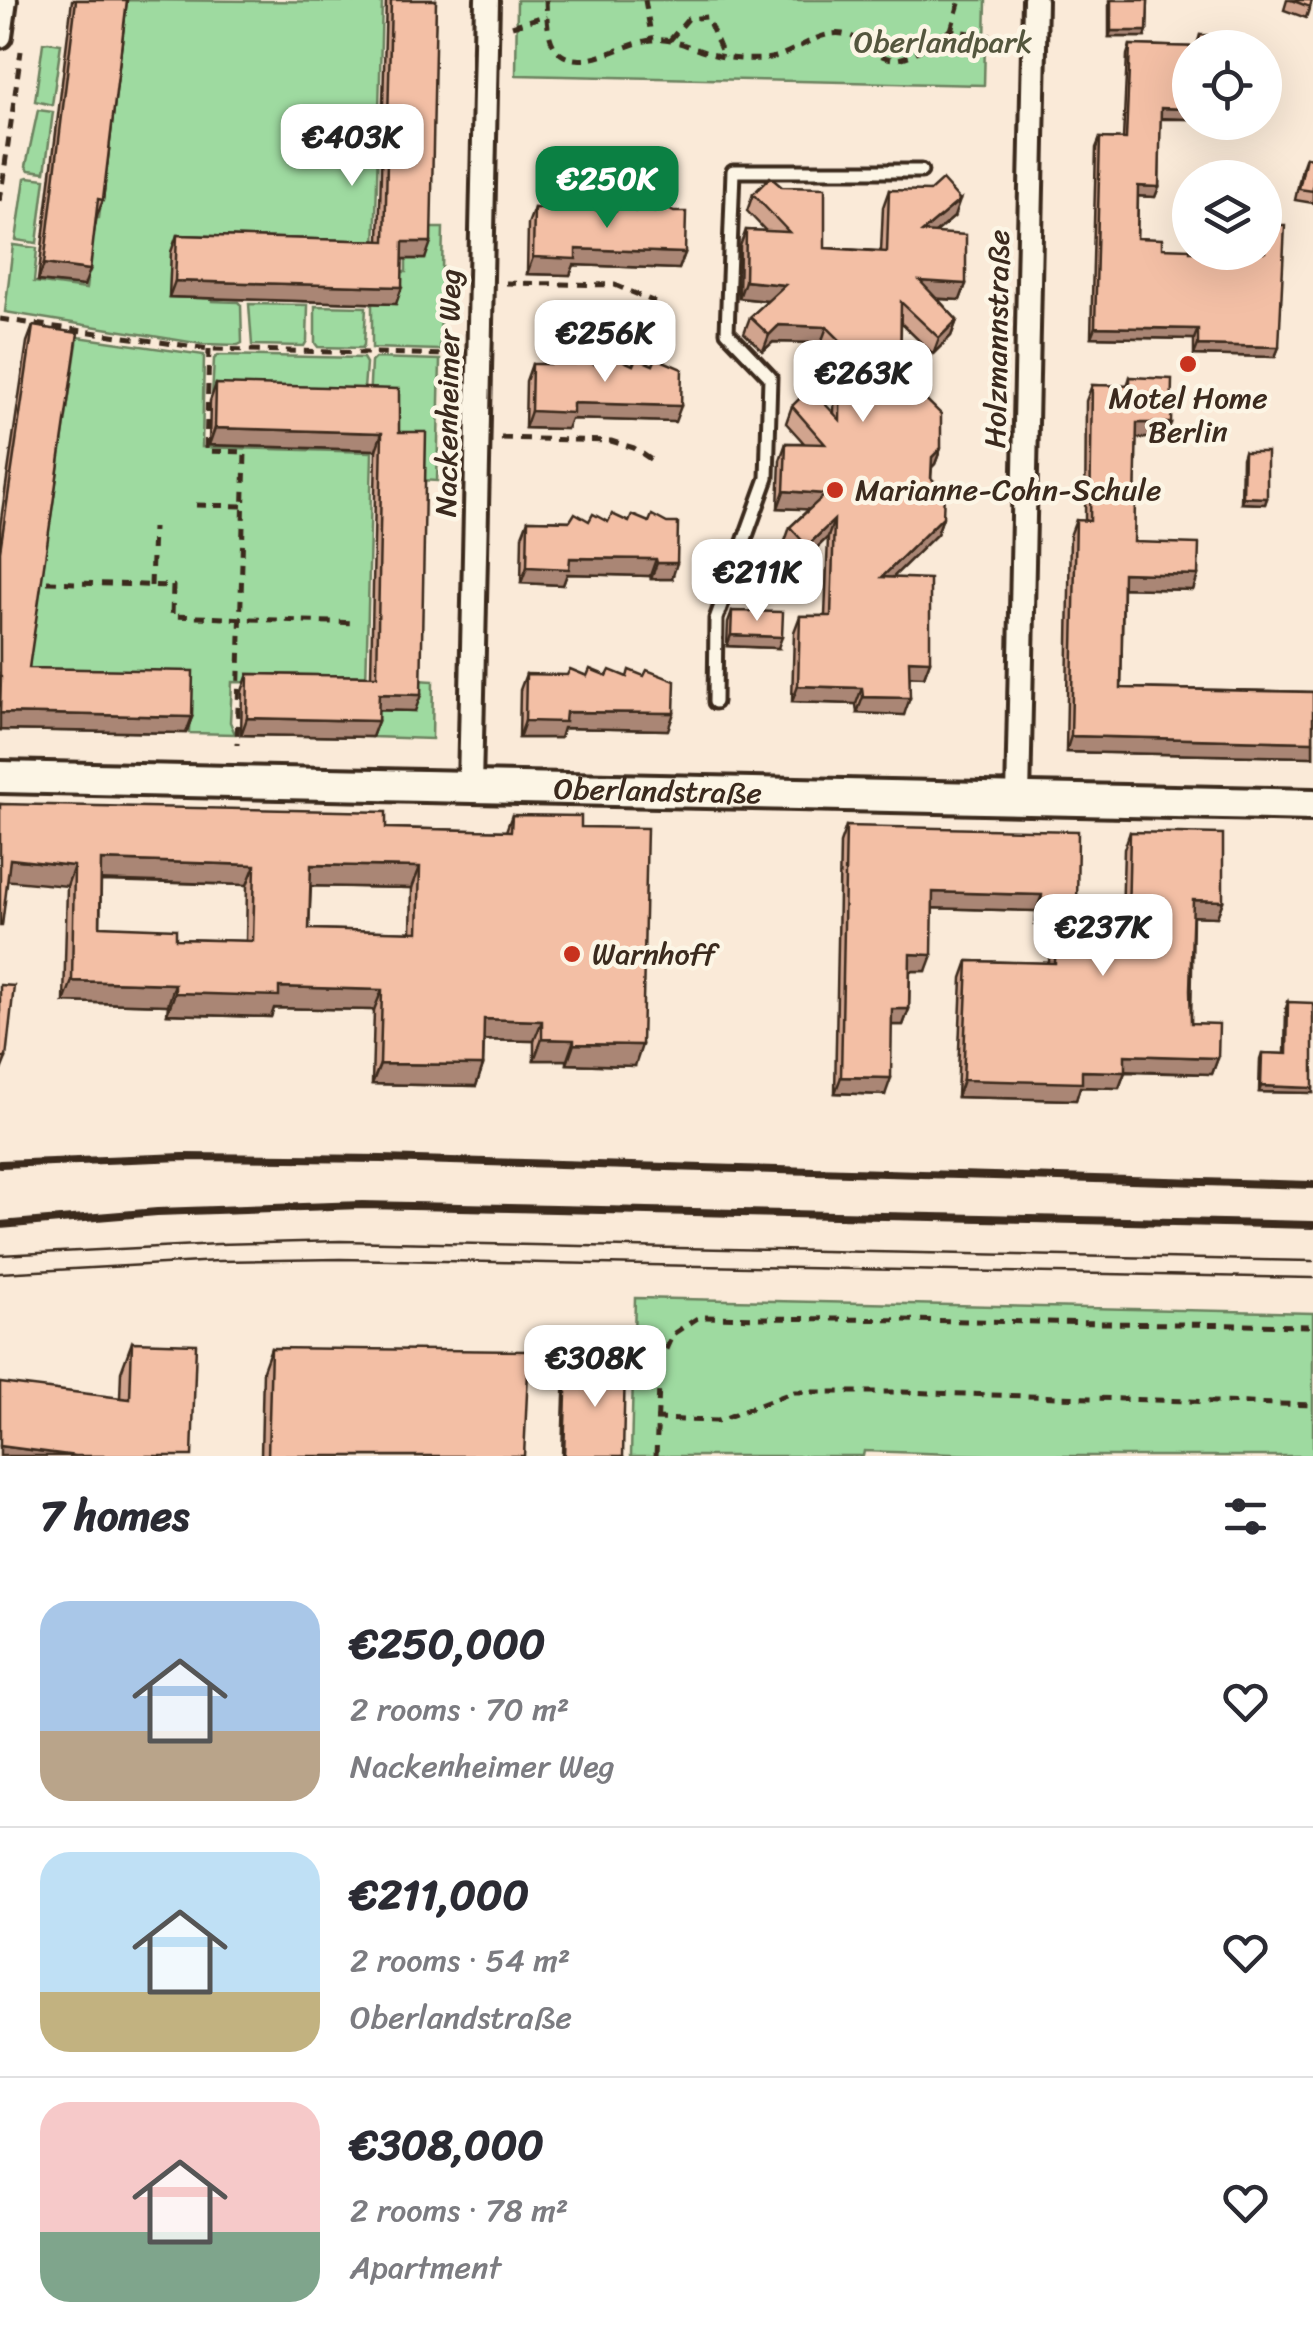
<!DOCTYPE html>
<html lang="en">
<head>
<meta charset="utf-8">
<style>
	body { margin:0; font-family:Sriracha,sans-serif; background:#f2f2f3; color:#2b2b33; height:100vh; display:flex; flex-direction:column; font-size:38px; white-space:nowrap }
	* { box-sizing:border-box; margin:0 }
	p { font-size:32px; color:#7c7c81 }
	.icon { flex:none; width:55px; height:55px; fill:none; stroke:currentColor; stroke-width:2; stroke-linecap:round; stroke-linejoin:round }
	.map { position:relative; height:1456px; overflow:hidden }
	.panel { display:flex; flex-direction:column; background:#fff; flex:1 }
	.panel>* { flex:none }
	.fabs { position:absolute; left:1172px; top:30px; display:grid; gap:20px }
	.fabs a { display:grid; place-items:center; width:110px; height:110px; border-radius:50%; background:#fff; box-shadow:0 10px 40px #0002; font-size:50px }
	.price { position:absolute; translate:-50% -85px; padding:0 22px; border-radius:20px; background:#fff; color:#222; font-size:32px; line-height:65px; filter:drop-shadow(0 2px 5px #0008) }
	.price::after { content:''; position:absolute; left:50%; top:60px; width:30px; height:22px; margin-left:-15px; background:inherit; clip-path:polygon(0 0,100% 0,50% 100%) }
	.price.active { background:#0b8043; color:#fff }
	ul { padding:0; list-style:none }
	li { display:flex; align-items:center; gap:30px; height:250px; padding:0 40px }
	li+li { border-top:2px solid #e1e1e2 }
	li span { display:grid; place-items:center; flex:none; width:280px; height:200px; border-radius:30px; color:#555 }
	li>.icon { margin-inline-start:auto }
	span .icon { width:120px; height:120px; fill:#fffc; stroke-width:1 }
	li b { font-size:42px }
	h2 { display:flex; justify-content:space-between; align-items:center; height:120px; padding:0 40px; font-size:42px }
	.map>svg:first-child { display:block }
	.green { fill:#9edaa0; stroke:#6c825f; stroke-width:2.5 }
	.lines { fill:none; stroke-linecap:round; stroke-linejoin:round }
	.service-casing { stroke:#3b2a1e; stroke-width:19 }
	.minor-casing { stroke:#3b2a1e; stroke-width:30 }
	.tertiary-casing { stroke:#3b2a1e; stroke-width:38 }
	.path { stroke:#3b2a1e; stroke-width:5; stroke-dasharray:10 8; stroke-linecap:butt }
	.service { stroke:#fcf5e5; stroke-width:11 }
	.minor { stroke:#fcf5e5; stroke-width:22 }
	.tertiary { stroke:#fcf5e5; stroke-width:30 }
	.tram { stroke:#3b2a1e; stroke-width:2.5 }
	.rail { stroke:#3b2a1e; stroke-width:8 }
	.wall { fill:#d1a48e; stroke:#3b2a1e; stroke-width:2.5; fill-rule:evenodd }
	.shaded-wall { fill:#aa8674; stroke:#3b2a1e; stroke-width:2.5 }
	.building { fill:#f3bfa5; stroke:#3b2a1e; stroke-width:2.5; fill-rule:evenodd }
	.poi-dot { fill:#c8321e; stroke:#fcf5e5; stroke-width:4 }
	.labels { text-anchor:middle; stroke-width:9; stroke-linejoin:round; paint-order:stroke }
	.park-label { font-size:30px; fill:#54563e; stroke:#fcf5e5 }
	.street-label { font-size:30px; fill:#3b2a1e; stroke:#fcf5e5 }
	.poi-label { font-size:30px; fill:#3b2a1e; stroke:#fcf5e5; text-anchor:start }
</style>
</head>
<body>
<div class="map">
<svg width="1313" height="1456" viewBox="0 0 1313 1456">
	<rect width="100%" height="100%" fill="#faead8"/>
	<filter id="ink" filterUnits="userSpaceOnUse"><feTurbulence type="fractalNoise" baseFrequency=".01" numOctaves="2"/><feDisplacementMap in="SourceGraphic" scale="20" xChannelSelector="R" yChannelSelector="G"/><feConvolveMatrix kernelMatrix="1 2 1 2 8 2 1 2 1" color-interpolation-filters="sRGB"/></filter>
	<g filter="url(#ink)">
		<g class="green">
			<polygon points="121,0 382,2 375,252 214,247 212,301 238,302 241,305 242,343 238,345 202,344 5,312 13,245 37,248 34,282 86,289 95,218 99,218 125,15"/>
			<polygon points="517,0 986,0 984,85 516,75"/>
			<polygon points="48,42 61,44 52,105 35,101 43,43"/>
			<polygon points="38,110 53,112 45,172 29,170 26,166"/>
			<polygon points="28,177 45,179 37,243 16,240 25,178"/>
			<polygon points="426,228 443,228 440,350 372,348 372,303 397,272 406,272 406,259 425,258"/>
			<polygon points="249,304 308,305 307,341 304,346 252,345"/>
			<polygon points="315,306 366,307 364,345 362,348 318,347 315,343"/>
			<polygon points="78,337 204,355 202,447 372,452 366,685 232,682 230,722 235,734 189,733 190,685 26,682"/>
			<polygon points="218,355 363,358 366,363 363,402 212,397 214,359"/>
			<polygon points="375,358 440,360 437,481 420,480 369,404 371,362"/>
			<polygon points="416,680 433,681 432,739 372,737 373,710"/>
			<polygon points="635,1298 1313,1313 1313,1456 1012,1456 864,1451 863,1456 631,1456"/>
		</g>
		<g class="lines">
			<defs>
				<polyline id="service" points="715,702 716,619 767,478 770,377 727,332 733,171 921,171"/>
				<g id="minor">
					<polyline points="0,36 5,0"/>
					<polyline points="470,787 487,0"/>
					<polyline points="1018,799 1035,0"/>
				</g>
				<g id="tertiary">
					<path id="s1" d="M0,777L1313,805"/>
				</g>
			</defs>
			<use href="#service" class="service-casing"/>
			<use href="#minor" class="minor-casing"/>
			<use href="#tertiary" class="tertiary-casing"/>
			<g class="path">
				<path d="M546,0C547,17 546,47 564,56C591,69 625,42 652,40C675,38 690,48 711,54C728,59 747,60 764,59C792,57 816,30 843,34C864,37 875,60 897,59C916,57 934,39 951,30L997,37"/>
				<polyline points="645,0 652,40"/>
				<polyline points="512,26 547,15"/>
				<polyline points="951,30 960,0"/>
				<polyline points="670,40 688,19 707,17 724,57"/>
				<polyline points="0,201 21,51"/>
				<polyline points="506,283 615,285 655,302"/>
				<polyline points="0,319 209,349 452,355"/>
				<polyline points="209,349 206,451 245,452 237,745"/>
				<polyline points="501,438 611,441 634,448 653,461"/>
				<polyline points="196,505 243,506"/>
				<polyline points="47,582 173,586 172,616 357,623"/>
				<polyline points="151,586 153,528"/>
				<polyline points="655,1419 717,1421 794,1392 900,1392 1313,1405"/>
				<polyline points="656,1456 660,1362 673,1334 699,1317 1313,1326"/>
			</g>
			<use href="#service" class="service"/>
			<use href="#minor" class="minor"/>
			<use href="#tertiary" class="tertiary"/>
			<g class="tram">
				<polyline points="0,1255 218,1244 340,1241 1313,1261"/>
				<polyline points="0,1273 218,1261 340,1259 1313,1278"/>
			</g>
			<g class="rail">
				<polyline points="0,1164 183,1157 382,1159 1313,1185"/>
				<polyline points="0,1225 157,1212 362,1205 1313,1225"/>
			</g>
		</g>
		<g class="wall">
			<polygon points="72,0 127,0 103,200 97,216 84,286 38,281"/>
			<polygon points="386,0 436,0 425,259 402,259 396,304 169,297 171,252 177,235 379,241"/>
			<polygon points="1109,0 1148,0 1147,31 1145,37 1109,37"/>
			<polygon points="1287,0 1312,0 1306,18 1284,10"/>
			<polygon points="1200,35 1236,48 1190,48 1190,119 1160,119 1159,187 1155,197 1138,196 1137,238 1162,248 1279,347 1275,357 1194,355 1194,339 1091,337 1096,148 1100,138 1123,139 1127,55 1130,45 1196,47"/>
			<polygon points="1306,157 1313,158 1313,203 1295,200 1302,168"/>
			<polygon points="889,190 954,217 935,233 966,284 960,300 938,299 957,320 951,336 933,354 901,323 900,374 941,448 935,464 932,467 931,478 943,517 937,534 892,577 930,661 924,677 910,676 904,715 857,713 856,704 792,702 794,632 800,616 825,616 828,537 801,563 784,544 790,527 809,509 778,508 780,460 786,443 804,443 786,423 792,406 834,413 835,358 821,343 773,342 763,351 744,333 750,317 768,301 739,298 740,246 746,230 766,231 747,211 753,194 825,248 881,251 883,207"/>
			<polygon points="534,208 685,253 679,269 574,265 570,275 527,274 528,224"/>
			<polygon points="33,326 29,668 192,717 186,733 0,730 0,526 27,342"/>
			<polygon points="532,364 675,422 571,419 567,429 525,428 526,381"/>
			<polygon points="1130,377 1166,438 1136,438 1134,542 1198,575 1193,590 1123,588 1121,688 1313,692 1313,757 1066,752 1070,536 1076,520 1085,521 1086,401 1092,385 1127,386"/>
			<polygon points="216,384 399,432 415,711 378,710 378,721 372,737 241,735 242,691 248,674 371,676 376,450 209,445 210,401"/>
			<polygon points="1244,452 1267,498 1265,504 1241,503 1242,458"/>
			<polygon points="528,520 629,522 672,579 651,579 650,576 567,574 563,585 521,583 522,536"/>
			<polygon points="732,611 778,648 727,646 728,622"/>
			<polygon points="526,674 668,730 563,728 560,738 519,738 520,690"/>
			<path d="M0,804L386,828L506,831L512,815L581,827L635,1066L567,1064V1060H534V1041L484,1040L483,1065L476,1086L372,1084L374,1010L274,1008L271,1017L167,1014L168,1005L64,1002L67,886ZM101,881L247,885L246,941L176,939L100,926ZM311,886L412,888L411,932L309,929Z"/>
			<polygon points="846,826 1077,910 1074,917 1122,919 1124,849 1130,832 1223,901 1217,917 1193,916 1191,1023 1218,1058 1212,1074 1125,1072 1119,1088 1080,1087 1076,1100 957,1097 962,978 968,961 1049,963 1050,933 1052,925 1035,925 1036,911 933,908 926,971 910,971 909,1009 903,1025 891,1025 885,1095 835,1093 840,843"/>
			<polygon points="1288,1002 1313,1093 1259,1092 1260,1059 1262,1053 1285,1054 1286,1008"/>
			<polygon points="132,1342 192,1456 120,1398 121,1372"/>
			<polygon points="271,1348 524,1456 261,1456 263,1370"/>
			<polygon points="567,1362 623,1456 562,1456 565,1368"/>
		</g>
		<g class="shaded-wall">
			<polygon points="1111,31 1147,31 1145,37 1109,37"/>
			<polygon points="1161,108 1190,109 1190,119 1157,118"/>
			<polygon points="1138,186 1159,187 1155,197 1134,196"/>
			<polygon points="960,200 954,217 916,249 922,232"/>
			<polygon points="403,242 431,242 425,259 397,259"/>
			<polygon points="576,249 685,253 679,269 574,265 570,275 527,274 533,257"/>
			<polygon points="44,264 90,270 84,286 38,281"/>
			<polygon points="175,281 402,287 396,304 169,297"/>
			<polygon points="745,281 785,285 779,302 739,298"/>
			<polygon points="920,281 966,284 960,300 914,297"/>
			<polygon points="957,320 951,336 933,354 939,338"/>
			<polygon points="779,325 827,327 821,343 773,342 763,351 769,335"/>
			<polygon points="1095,327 1198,329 1194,339 1091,337"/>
			<polygon points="1198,345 1279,347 1275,357 1194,355"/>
			<polygon points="573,403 681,406 675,422 571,419 567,429 525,428 531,411"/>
			<polygon points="1137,423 1171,423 1166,438 1131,438"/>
			<polygon points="215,428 382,433 376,450 209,445"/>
			<polygon points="941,448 935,464 926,473 932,457"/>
			<polygon points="784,491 826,494 820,510 778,508"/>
			<polygon points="1243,497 1267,498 1265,504 1241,503"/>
			<polygon points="943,517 937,534 876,594 882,577"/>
			<polygon points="834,520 828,537 801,563 807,546"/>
			<polygon points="570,558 656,559 650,576 567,574 563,585 521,583 527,567"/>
			<polygon points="657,563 677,563 672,579 651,579"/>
			<polygon points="1123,573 1198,575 1193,590 1118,588"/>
			<polygon points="731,635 782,637 778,648 727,646"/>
			<polygon points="909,660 930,661 924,677 903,676"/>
			<polygon points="798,686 862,688 856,704 792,702"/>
			<polygon points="379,694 421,695 415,711 373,710"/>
			<polygon points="863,697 910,698 904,715 857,713"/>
			<polygon points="566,712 674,713 668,730 563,728 560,738 519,738 525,721"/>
			<polygon points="0,713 192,717 186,733 0,730"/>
			<polygon points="247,718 378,721 372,737 241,735"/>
			<polygon points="1071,736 1313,742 1313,757 1066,752"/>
			<polygon points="10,859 74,866 67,886 2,880"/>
			<polygon points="101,860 255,865 247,885 94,880"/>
			<polygon points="311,865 420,867 412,888 304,886"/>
			<polygon points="933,892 1042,895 1036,911 927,908"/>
			<polygon points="1193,900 1223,901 1217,917 1187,916"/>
			<polygon points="1041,908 1077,910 1071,926 1056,917 1052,925 1035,925"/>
			<polygon points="910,954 932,955 926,971 904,971"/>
			<polygon points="72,981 175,984 168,1005 64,1002"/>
			<polygon points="279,987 382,990 374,1010 274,1008 271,1017 167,1014 175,993"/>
			<polygon points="892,1009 909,1009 903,1025 886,1025"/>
			<polygon points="484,1019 542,1021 534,1041 477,1040"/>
			<polygon points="542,1039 574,1040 567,1060 534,1060"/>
			<polygon points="574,1044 642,1045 635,1066 567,1064"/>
			<polygon points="1125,1055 1218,1058 1212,1074 1119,1071"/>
			<polygon points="0,1057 6,1058 0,1073"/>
			<polygon points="380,1064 483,1065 476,1086 372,1084"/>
			<polygon points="1082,1071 1125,1072 1119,1088 1080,1087 1076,1100 957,1097 963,1080"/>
			<polygon points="841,1077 891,1078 885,1095 835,1093"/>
			<polygon points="1261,1086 1313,1088 1313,1093 1259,1092"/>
			<polygon points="0,1446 76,1456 0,1456"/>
		</g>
		<g class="building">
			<polygon points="76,0 127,0 103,200 98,199 90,270 44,264"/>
			<polygon points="391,0 436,0 431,242 403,242 402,287 175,281 177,235 385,241"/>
			<polygon points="1111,0 1148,0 1147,31 1111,31"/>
			<polygon points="1291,0 1312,0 1310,7"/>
			<polygon points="1200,35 1237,36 1236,48 1190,48 1190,109 1161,108 1159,187 1138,186 1137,238 1162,239 1162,248 1190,249 1190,252 1265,252 1265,225 1285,225 1279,347 1198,345 1198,329 1095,327 1100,138 1126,139 1130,45 1199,47"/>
			<polygon points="1306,157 1313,158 1313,191 1299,189"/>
			<polygon points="770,177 782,187 825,188 825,248 887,252 889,190 930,191 942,180 960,200 922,232 966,235 966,284 920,281 957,320 939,338 901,302 900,374 941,414 941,448 932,457 931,478 944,491 943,517 882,577 930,579 930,661 909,660 910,698 863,697 862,688 798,686 800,616 831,616 834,520 807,546 790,527 826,494 784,491 786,443 825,444 792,406 810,388 840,420 841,341 827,327 779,325 769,335 750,317 785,285 745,281 746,230 789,232 753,194"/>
			<polygon points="581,202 596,210 600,203 616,211 620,204 635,211 638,204 654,212 658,204 674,212 686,212 685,253 576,249 576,259 533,257 534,208 578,209"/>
			<polygon points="33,326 78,333 29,668 193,671 192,717 0,713 1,677 0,676 0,551"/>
			<polygon points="578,357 594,364 597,357 613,365 617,358 633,365 636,358 653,365 656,358 682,369 681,406 573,403 573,413 531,411 532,364 575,364"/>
			<polygon points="1130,377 1172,379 1171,423 1137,423 1134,542 1199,544 1198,575 1123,573 1121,688 1313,692 1313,742 1071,736 1076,520 1090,521 1092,385 1130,386"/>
			<polygon points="216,384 399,389 399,432 426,432 421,695 379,694 378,721 247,718 248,674 377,676 382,433 215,428"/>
			<polygon points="1244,452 1267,452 1267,498 1243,497"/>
			<polygon points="575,513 589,521 593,514 608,522 612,514 629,522 632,515 649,522 652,515 667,523 678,523 677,563 657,563 656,559 570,558 569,569 527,567 528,520 570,521"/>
			<polygon points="732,611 783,612 782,637 731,635"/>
			<polygon points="570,669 587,676 590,669 607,676 610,670 627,677 629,670 644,676 647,670 675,681 674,713 566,712 565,722 525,721 526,674 567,675"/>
			<path d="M0,804L386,812V828L511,831L512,815L581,816V827L647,828L642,1045L574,1044V1040L542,1039V1021L484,1019L483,1065L380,1064L382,990L279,987V996L175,993V984L72,981L74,866L10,859L2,926H0ZM101,860L255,865L253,941L176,939V929L100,926ZM311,865L420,867L418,932L309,929Z"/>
			<polygon points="846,826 1078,831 1077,910 1041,908 1042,895 933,892 932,955 910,954 909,1009 892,1009 891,1078 841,1077"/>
			<polygon points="1130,832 1223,834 1223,901 1193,900 1190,990 1191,1023 1219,1024 1218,1058 1125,1055 1125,1072 1082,1071 1082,1083 963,1080 968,961 1055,963 1056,917 1128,919"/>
			<polygon points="0,985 14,986 6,1058 0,1057"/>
			<polygon points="1288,1002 1313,1003 1313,1088 1261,1086 1262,1053 1287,1054"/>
			<polygon points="132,1342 196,1344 192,1456 76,1456 0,1446 0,1383 130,1399"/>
			<polygon points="271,1348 529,1351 524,1456 268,1456"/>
			<polygon points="567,1362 625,1364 623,1456 564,1456"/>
		</g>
	</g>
	<g class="poi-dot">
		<circle cx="1188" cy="364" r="10"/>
		<circle cx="835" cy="490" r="10"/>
		<circle cx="572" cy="954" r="10"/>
	</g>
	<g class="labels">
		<g class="park-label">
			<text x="943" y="52">Oberlandpark</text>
		</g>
		<g class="street-label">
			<text transform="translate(997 339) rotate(-89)" y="10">Holzmannstraße</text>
			<text transform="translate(448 393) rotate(-89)" y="10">Nackenheimer Weg</text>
			<text dy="10" stroke="none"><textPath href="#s1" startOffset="658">Oberlandstraße</textPath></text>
		</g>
		<g class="poi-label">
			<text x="1188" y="408" text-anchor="middle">Motel Home<tspan x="1188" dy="34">Berlin</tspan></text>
			<text x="855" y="500">Marianne-Cohn-Schule</text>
			<text x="592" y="964">Warnhoff</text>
		</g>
	</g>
</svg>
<div class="fabs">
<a><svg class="icon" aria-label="locate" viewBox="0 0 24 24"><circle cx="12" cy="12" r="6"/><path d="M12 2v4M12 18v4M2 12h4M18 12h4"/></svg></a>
<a><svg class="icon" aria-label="layers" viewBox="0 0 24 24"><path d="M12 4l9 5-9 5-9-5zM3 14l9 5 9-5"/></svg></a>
</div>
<b class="price" style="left:352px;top:189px">€403K</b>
<b class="price active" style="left:607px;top:231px">€250K</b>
<b class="price" style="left:605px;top:385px">€256K</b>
<b class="price" style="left:863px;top:425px">€263K</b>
<b class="price" style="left:757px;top:624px">€211K</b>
<b class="price" style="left:1103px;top:979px">€237K</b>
<b class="price" style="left:595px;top:1410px">€308K</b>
</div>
<section class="panel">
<h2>7 homes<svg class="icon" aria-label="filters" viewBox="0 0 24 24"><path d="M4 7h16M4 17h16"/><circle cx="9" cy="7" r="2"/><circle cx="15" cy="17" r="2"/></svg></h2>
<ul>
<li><span style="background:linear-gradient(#a9c7e8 65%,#b9a48a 0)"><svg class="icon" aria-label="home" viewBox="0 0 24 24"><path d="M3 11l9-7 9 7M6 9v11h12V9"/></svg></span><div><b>€250,000</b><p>2 rooms · 70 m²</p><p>Nackenheimer Weg</p></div><svg class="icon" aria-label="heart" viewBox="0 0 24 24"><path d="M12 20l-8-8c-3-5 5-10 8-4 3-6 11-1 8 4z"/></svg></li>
<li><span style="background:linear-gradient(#bfe0f5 70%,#c2b280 0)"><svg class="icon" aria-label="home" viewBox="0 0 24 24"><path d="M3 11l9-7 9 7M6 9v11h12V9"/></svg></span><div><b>€211,000</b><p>2 rooms · 54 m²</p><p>Oberlandstraße</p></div><svg class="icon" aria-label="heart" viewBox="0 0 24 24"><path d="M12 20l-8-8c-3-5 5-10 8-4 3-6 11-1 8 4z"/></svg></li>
<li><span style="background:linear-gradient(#f6c9c9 65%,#7fa58c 0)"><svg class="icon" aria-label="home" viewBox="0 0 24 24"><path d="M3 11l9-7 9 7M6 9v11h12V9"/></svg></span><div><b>€308,000</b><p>2 rooms · 78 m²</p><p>Apartment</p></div><svg class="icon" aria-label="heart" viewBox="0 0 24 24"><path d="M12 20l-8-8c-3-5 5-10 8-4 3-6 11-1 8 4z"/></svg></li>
</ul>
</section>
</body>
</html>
